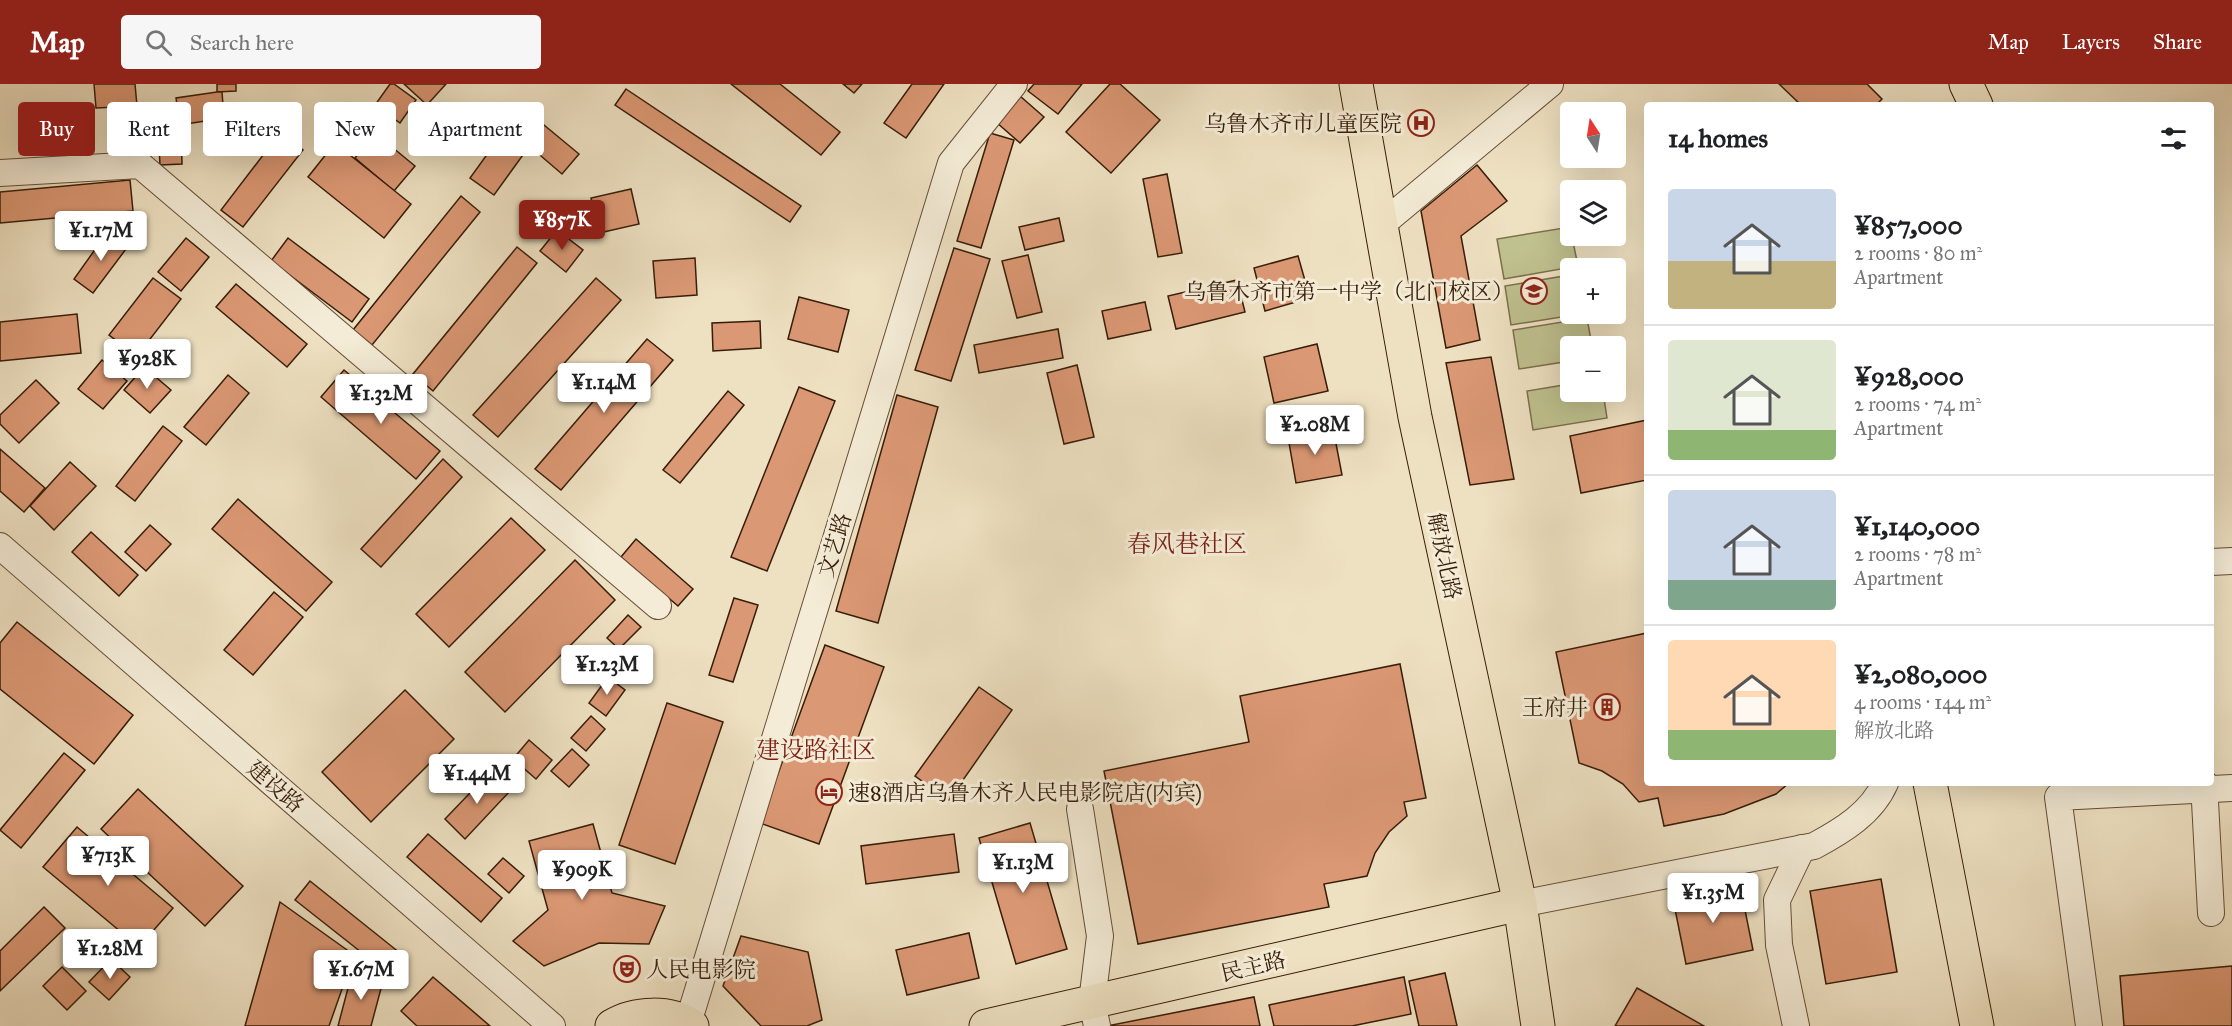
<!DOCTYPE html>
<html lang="en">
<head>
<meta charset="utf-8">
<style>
	body { margin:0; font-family:"IM FELL Great Primer","Noto Serif SC",serif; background:#f6f6f6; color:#202124; height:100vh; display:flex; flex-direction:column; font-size:22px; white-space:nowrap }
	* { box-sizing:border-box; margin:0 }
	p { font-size:20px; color:#757577 }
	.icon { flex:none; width:33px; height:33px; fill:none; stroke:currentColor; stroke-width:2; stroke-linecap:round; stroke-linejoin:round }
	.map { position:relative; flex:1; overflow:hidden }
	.details { position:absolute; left:1644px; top:18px; width:570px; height:684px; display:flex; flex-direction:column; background:#fff; border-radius:6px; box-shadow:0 6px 24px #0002 }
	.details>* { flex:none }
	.guide { position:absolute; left:18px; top:18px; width:570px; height:54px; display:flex; gap:12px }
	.needle { width:39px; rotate:348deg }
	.fabs { position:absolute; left:1560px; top:18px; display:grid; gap:12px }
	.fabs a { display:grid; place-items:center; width:66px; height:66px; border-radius:6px; background:#fff; box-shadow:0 6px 24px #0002; font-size:30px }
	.price { position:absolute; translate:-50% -51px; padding:0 14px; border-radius:6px; background:#fff; color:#222; font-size:20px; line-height:39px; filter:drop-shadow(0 2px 3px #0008) }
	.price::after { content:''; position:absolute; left:50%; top:36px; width:18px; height:14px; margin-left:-9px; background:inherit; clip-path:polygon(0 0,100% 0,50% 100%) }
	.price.current { background:#8f2418; color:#fff }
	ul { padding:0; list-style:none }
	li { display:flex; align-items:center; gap:18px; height:150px; padding:0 24px }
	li+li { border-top:2px solid #e0e0e0 }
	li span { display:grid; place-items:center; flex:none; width:168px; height:120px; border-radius:6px; color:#555 }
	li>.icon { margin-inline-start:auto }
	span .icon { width:72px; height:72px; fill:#fffc; stroke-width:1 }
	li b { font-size:26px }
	h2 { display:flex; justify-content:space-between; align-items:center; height:72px; padding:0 24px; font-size:26px }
	.pill { padding:0 21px; border-radius:6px; background:#fff; box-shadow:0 6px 24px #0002; font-size:21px; line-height:54px }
	.pill.current { background:#8f2418; color:#fff }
	header { display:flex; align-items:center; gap:36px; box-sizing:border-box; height:84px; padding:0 30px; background:#8f2418; color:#fff }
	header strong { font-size:28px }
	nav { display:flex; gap:33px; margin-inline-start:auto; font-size:21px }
	.search { width:420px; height:54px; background:#f6f6f6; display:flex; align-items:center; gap:15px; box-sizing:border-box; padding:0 21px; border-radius:6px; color:#757577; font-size:22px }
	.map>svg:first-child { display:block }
	.green { fill:#bfc18f; stroke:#7b6f4c; stroke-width:1.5 }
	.building { fill:#db9874; stroke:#371d08; stroke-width:1.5 }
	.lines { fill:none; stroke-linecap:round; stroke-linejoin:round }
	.minor-casing { stroke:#654e36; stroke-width:28 }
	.major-casing { stroke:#371d08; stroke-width:35 }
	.minor { stroke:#f4ecd7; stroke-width:26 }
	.major { stroke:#eee1c2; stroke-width:33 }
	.labels { text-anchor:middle; stroke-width:6; stroke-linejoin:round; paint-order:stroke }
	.poi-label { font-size:22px; fill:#371d08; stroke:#f4ecd7; text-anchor:end }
	.street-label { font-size:22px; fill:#371d08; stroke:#f4ecd7 }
	.neighbourhood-label { font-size:24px; fill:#7a1f14; stroke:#f4ecd7 }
</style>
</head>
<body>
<header>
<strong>Map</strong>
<div class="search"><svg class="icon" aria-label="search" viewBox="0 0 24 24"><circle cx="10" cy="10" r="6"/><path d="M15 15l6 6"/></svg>Search here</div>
<nav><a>Map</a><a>Layers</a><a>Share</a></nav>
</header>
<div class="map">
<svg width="2232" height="942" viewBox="0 0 2232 942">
	<rect width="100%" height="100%" fill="#eee1c2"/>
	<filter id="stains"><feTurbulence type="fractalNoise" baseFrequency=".00333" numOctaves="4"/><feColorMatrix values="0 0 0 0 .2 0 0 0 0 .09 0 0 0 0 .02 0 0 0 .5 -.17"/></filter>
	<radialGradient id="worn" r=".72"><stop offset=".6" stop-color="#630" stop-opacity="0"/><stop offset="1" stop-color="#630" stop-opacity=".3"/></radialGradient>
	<g class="green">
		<polygon points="1570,143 1578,182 1504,195 1497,155"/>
		<polygon points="1570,191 1570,230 1580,230 1511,241 1505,202"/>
		<polygon points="1587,234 1592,262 1570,262 1570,277 1519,285 1513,246"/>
		<polygon points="1570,300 1570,308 1603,308 1607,334 1533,346 1527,307"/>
	</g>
	<g class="building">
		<polygon points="94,0 135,0 137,22 96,24"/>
		<polygon points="217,0 236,0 236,7 217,8"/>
		<polygon points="390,0 394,0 416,16 400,39 375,21"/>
		<polygon points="404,0 446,0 427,21"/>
		<polygon points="731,0 780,0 840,48 821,71"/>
		<polygon points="843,0 862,0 854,9"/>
		<polygon points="912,0 944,0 906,54 884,39"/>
		<polygon points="1034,0 1082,0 1058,30 1028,7"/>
		<polygon points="1110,0 1120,0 1160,36 1111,89 1066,48"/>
		<polygon points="1779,0 1867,0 1882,15 1876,21 1801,21"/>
		<polygon points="626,5 801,122 790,138 615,21"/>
		<polygon points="217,8 222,8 224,34 180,41 176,14"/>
		<polygon points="1020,12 1044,33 1020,59 996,38"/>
		<polygon points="544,41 579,70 562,90 527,60"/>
		<polygon points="181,43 182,80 160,81 158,44"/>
		<polygon points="504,47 528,64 494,111 470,94"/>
		<polygon points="280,49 303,66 243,143 221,126"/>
		<polygon points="375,49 415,82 394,107 355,74"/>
		<polygon points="990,49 1014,56 981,164 957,157"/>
		<polygon points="335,59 411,120 384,154 308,93"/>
		<polygon points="1477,81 1507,117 1461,152 1480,256 1446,264 1421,127"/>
		<polygon points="1167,90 1182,169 1158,173 1143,95"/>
		<polygon points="130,96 133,127 0,139 0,108"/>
		<polygon points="631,105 639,140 599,149 591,114"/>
		<polygon points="461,112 480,128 372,261 353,246"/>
		<polygon points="1059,134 1064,157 1025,166 1019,143"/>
		<polygon points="109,146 129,161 93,209 74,195"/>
		<polygon points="557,146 583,166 566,188 540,167"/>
		<polygon points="186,154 209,173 181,207 158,188"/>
		<polygon points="288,154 369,215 352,238 271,177"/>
		<polygon points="517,163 537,179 433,307 413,290"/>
		<polygon points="954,164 990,175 951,297 915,286"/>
		<polygon points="1028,171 1042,228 1017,234 1002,177"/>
		<polygon points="1298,172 1310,214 1265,227 1254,184"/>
		<polygon points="695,174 697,211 656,214 653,177"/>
		<polygon points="153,194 181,215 137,272 109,251"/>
		<polygon points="596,194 621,216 498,353 473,331"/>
		<polygon points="1237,196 1245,228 1176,245 1168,212"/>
		<polygon points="236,200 307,260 287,283 216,223"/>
		<polygon points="799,213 849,226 838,268 788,255"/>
		<polygon points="1145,218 1151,246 1108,255 1102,227"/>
		<polygon points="77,230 81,269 0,277 0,238"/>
		<polygon points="760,237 761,264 713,267 712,239"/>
		<polygon points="1058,245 1063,274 979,289 974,261"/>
		<polygon points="647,255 673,276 561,406 535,385"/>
		<polygon points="1317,260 1328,307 1274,319 1264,273"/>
		<polygon points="1491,273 1514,395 1470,401 1446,279"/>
		<polygon points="102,276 127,297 103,325 78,305"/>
		<polygon points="1077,281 1094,353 1064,360 1047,289"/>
		<polygon points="144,283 171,306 150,329 124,306"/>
		<polygon points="344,286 440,367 416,395 321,313"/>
		<polygon points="228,291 249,309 206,361 184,343"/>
		<polygon points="36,296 59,319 19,359 0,340 0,331"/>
		<polygon points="799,303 835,317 767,487 731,473"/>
		<polygon points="728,307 744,321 680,399 663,386"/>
		<polygon points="897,311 938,323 878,539 836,527"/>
		<polygon points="1647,336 1647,396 1581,409 1570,352"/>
		<polygon points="163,342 182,357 135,417 116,402"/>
		<polygon points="1333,344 1342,391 1296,399 1288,353"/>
		<polygon points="0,365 45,404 24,428 0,407"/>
		<polygon points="443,375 462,393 381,483 361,465"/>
		<polygon points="70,378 96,402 54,446 30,422"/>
		<polygon points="238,415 332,498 306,527 212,445"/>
		<polygon points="511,434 545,466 449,563 416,530"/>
		<polygon points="150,441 171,460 146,487 125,468"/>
		<polygon points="91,448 138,491 119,512 72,468"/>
		<polygon points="636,455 693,505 678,522 621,473"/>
		<polygon points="575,476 615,516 505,628 465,588"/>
		<polygon points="274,508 303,533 253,591 224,566"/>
		<polygon points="734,514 758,521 733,598 709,591"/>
		<polygon points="628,531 641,543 619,565 607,554"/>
		<polygon points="17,538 133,631 94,680 0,605 0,559"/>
		<polygon points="1647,549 1647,699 1789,699 1776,710 1724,730 1664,742 1658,714 1639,718 1623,700 1602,687 1579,679 1556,568"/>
		<polygon points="825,561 884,583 819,760 760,739"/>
		<polygon points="1400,580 1426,714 1404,718 1407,732 1389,748 1375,769 1367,792 1324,800 1329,823 1138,860 1104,687 1249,658 1240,612"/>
		<polygon points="608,593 625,606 606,632 589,619"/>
		<polygon points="979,603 1012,626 949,716 915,692"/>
		<polygon points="405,606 454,655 371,738 322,688"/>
		<polygon points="667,619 723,638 675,780 619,761"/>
		<polygon points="591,632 605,645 586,667 571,654"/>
		<polygon points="529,656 552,676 536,695 513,675"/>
		<polygon points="572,665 589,681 569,703 551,687"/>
		<polygon points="64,669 85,686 21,764 0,746"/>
		<polygon points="490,688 510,707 465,755 445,735"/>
		<polygon points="138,705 243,802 205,842 101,745"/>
		<polygon points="1030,739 1067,865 1016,880 979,754"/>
		<polygon points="593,740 612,809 665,822 649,860 599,859 544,882 513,857 548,826 529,757"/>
		<polygon points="77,743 173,824 139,863 43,783"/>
		<polygon points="428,750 502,814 481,838 407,773"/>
		<polygon points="954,750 959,788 866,800 861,762"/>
		<polygon points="503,774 524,792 509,809 488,790"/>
		<polygon points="1881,795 1897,888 1826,900 1810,807"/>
		<polygon points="310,797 400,869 385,887 295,816"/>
		<polygon points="1740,801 1753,866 1686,880 1673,815"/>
		<polygon points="280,818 354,871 329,942 245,942"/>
		<polygon points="44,823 65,844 0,907 0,867"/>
		<polygon points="969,849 979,894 907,911 896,866"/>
		<polygon points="741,852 808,868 822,936 807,942 761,942 723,902"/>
		<polygon points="111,875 130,893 109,916 89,898"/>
		<polygon points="2232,882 2232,942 2124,942 2120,892"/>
		<polygon points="62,883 86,907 67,926 43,902"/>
		<polygon points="352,889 383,897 371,942 338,942"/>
		<polygon points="1445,889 1457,942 1419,942 1409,897"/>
		<polygon points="433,893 490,942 417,942 401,927"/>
		<polygon points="1404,893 1411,930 1352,942 1274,942 1269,921"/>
		<polygon points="1637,904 1704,942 1615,942"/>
		<polygon points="1254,913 1260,942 1107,942"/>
	</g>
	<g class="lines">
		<defs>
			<g id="minor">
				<polyline points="0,89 140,81 658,522"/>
				<polyline points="1381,141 1550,0"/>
				<polyline points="0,462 552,942"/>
				<polyline points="2211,478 2232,477"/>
				<polyline points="2204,699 2211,829"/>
				<polyline points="1080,725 1100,852 1092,918 1097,942"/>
				<path d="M1520,820L1814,762C1842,747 1872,729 1885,699"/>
				<polyline points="688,939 951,79 1014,0"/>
				<polyline points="1796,942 1779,861 1777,816 1802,764"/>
				<polyline points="2089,942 2058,713 2232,704"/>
			</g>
			<g id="major">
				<polyline points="1356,0 1415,333 1520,820 1538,942"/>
				<polyline points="1966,0 1976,21"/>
				<polyline points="1930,699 1977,942"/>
				<path d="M612,942C635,928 670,927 692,942"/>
				<polyline points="986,942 1520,820"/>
			</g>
		</defs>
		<use href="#minor" class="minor-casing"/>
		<use href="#major" class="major-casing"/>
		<use href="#minor" class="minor"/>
		<use href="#major" class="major"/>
	</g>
	<defs>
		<symbol id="hospital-ring" viewBox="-11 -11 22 22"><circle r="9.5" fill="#f4ecd7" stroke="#8f2418" stroke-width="1.5"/><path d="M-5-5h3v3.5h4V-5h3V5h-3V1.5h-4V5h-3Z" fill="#8f2418"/></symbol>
		<symbol id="school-ring" viewBox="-11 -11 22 22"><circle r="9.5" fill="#f4ecd7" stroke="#8f2418" stroke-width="1.5"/><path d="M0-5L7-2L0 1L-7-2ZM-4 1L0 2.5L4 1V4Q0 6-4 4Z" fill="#8f2418"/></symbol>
		<symbol id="building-ring" viewBox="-11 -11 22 22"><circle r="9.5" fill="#f4ecd7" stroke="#8f2418" stroke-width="1.5"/><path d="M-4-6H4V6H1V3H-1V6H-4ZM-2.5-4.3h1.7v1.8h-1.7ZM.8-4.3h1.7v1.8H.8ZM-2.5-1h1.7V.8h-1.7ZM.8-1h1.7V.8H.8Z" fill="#8f2418"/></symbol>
		<symbol id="hotel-ring" viewBox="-11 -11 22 22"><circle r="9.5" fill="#f4ecd7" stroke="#8f2418" stroke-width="1.5"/><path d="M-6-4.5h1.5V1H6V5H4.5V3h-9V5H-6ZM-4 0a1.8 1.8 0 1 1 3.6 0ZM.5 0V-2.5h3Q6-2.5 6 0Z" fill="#8f2418"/></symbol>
		<symbol id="theatre-ring" viewBox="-11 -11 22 22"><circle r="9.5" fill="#f4ecd7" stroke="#8f2418" stroke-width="1.5"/><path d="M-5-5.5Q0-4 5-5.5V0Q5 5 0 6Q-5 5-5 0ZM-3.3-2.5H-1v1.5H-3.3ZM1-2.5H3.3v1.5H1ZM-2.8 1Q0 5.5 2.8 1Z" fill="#8f2418"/></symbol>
	</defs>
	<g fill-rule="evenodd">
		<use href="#hospital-ring" x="1406" y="24" width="30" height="30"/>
		<use href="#school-ring" x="1519" y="192" width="30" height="30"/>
		<use href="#building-ring" x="1592" y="608" width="30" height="30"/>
		<use href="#hotel-ring" x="814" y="693" width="30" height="30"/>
		<use href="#theatre-ring" x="612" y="870" width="30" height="30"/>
	</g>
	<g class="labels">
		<g class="poi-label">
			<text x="1402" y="47">乌鲁木齐市儿童医院</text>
			<text x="1514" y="215">乌鲁木齐市第一中学（北门校区）</text>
			<text x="1588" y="631">王府井</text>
			<text x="848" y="716" text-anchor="start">速8酒店乌鲁木齐人民电影院店(内宾)</text>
			<text x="646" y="893" text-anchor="start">人民电影院</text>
		</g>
		<g class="street-label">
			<text transform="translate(834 461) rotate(-73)" y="8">文艺路</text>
			<text transform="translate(1445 472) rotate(78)" y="8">解放北路</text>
			<text transform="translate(276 702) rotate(41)" y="8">建设路</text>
			<text transform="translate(1253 882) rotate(-13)" y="8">民主路</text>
		</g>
		<g class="neighbourhood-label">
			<text x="1187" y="468">春风巷社区</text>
			<text x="816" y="674">建设路社区</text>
		</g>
	</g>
	<rect width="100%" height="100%" filter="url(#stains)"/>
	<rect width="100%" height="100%" fill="url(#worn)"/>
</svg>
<div class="fabs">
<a><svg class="needle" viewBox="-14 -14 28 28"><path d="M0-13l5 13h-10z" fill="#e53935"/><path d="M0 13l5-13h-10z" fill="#757577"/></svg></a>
<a><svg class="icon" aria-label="layers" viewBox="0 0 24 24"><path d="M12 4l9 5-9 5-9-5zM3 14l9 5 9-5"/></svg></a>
<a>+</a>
<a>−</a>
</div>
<b class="price current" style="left:562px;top:167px">¥857K</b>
<b class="price" style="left:101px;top:178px">¥1.17M</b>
<b class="price" style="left:147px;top:306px">¥928K</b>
<b class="price" style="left:604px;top:330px">¥1.14M</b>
<b class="price" style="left:381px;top:341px">¥1.32M</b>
<b class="price" style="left:1315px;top:372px">¥2.08M</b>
<b class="price" style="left:607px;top:612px">¥1.23M</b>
<b class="price" style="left:477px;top:721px">¥1.44M</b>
<b class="price" style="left:108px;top:803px">¥713K</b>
<b class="price" style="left:1023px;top:810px">¥1.13M</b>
<b class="price" style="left:582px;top:817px">¥909K</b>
<b class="price" style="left:1713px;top:840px">¥1.35M</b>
<b class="price" style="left:110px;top:896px">¥1.28M</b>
<b class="price" style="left:361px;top:917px">¥1.67M</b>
<div class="guide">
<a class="pill current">Buy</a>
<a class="pill">Rent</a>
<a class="pill">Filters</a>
<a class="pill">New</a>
<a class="pill">Apartment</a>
</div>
<section class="details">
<h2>14 homes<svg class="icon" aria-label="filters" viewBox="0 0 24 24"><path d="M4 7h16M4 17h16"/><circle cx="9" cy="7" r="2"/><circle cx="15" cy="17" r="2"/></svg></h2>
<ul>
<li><span style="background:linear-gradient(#c9d6e8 60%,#c2b280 0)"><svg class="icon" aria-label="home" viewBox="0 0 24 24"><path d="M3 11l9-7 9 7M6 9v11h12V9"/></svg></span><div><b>¥857,000</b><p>2 rooms · 80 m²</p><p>Apartment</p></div></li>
<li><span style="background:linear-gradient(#dfe7d0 75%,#8fb573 0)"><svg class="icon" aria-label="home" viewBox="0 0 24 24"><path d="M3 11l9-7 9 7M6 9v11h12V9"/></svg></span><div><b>¥928,000</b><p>2 rooms · 74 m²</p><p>Apartment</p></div></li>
<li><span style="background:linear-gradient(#c9d6e8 75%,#7fa58c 0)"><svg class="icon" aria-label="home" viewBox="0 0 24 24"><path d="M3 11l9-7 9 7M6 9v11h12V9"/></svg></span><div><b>¥1,140,000</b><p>2 rooms · 78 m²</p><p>Apartment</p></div></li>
<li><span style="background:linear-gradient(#ffd9b3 75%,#8fb573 0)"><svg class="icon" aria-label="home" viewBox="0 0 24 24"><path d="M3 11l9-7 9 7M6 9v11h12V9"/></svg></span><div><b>¥2,080,000</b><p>4 rooms · 144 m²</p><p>解放北路</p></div></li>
</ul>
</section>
</div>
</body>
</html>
